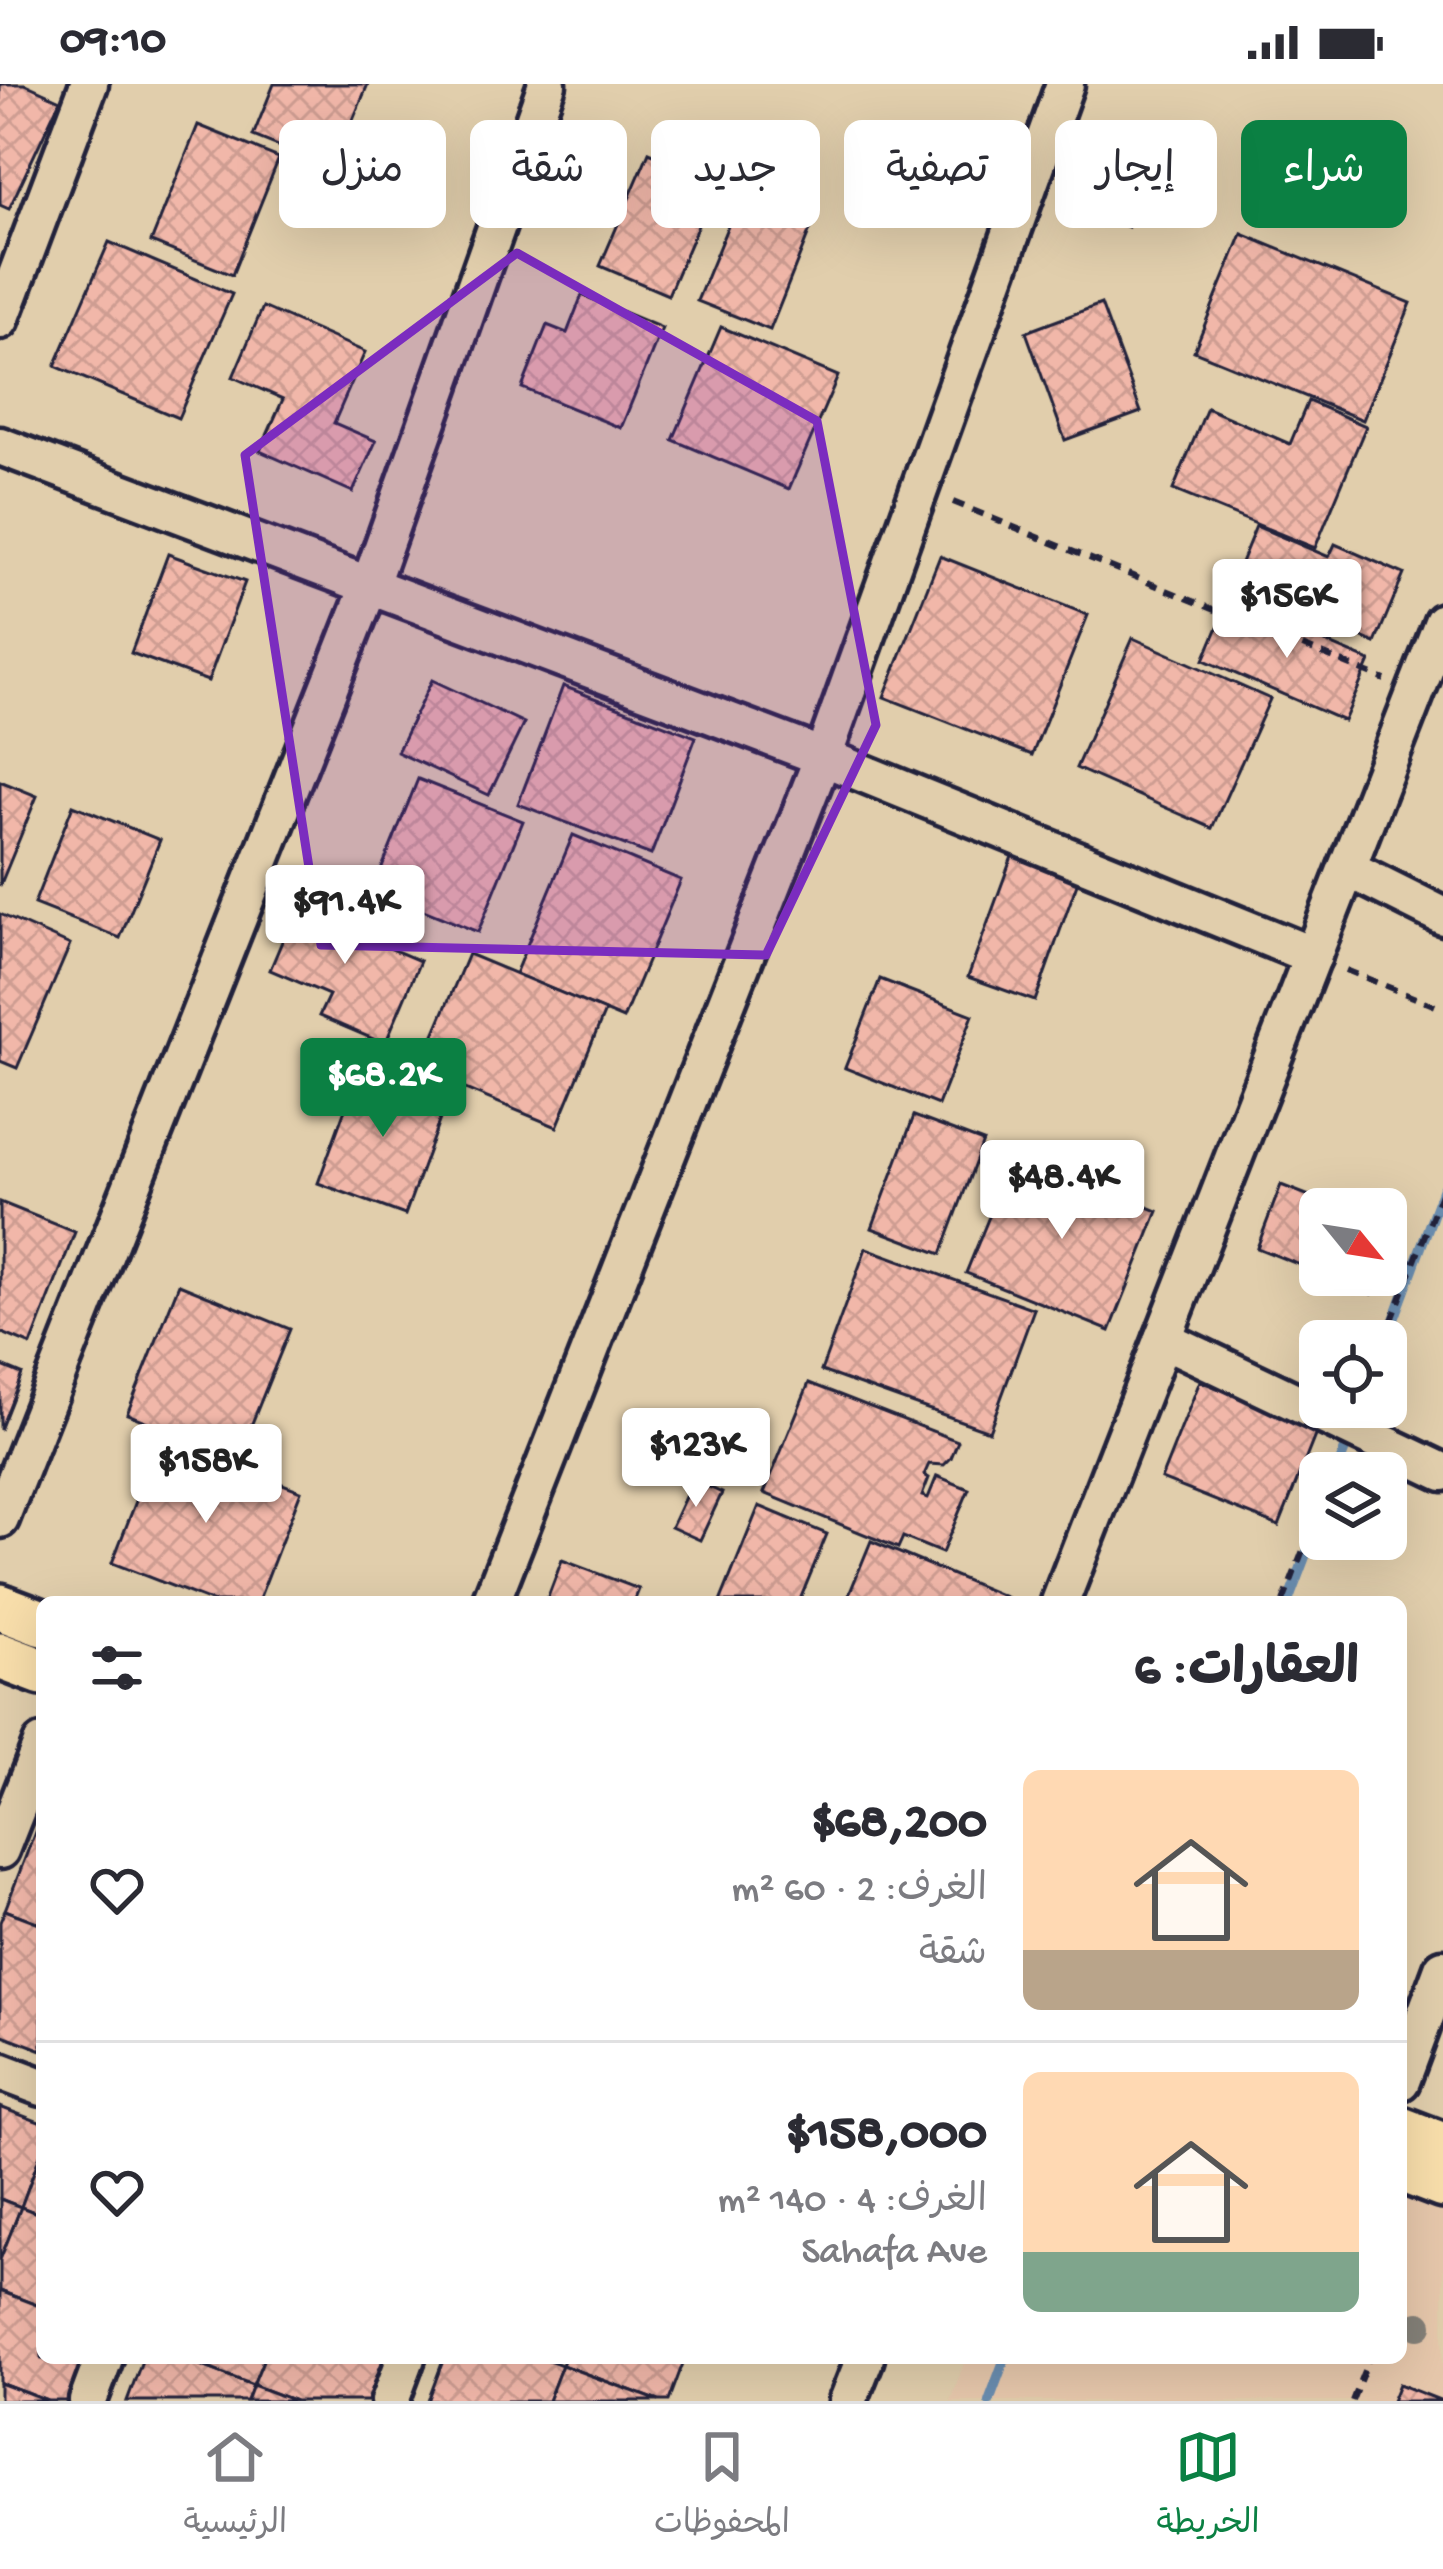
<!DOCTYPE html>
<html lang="ar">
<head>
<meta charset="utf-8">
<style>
	body { margin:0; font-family:"Gochi Hand","Playpen Sans Arabic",sans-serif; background:#f2f2f3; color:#2b2b33; direction:rtl; height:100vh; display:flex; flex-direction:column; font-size:45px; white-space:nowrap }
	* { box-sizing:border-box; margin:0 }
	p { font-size:39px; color:#7c7c81 }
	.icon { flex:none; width:66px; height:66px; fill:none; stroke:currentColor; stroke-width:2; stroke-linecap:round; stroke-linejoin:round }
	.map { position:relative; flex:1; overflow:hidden; direction:ltr }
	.drawer { position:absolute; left:36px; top:1512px; width:1371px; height:768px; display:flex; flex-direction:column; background:#fff; border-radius:18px; box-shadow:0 12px 48px #0002; direction:rtl }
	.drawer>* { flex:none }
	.hud { position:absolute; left:36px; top:36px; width:1371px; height:108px; direction:rtl; display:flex; gap:24px }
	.needle { width:78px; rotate:120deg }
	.buttons { position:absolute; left:1299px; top:1104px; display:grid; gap:24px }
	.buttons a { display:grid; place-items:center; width:108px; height:108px; border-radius:18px; background:#fff; box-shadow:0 12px 48px #0002; font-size:60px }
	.price { position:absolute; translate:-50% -102px; padding:0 27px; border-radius:12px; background:#fff; color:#222; font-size:39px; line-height:78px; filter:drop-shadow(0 3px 6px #0008) }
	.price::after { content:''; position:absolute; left:50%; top:72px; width:36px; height:27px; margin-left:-18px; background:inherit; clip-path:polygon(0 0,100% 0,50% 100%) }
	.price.active { background:#0b8043; color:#fff }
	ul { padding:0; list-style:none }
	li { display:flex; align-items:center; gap:36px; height:300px; padding:0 48px }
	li+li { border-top:3px solid #e1e1e2 }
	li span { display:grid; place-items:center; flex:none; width:336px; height:240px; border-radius:18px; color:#555 }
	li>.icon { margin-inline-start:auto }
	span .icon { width:144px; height:144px; fill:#fffc; stroke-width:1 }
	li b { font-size:51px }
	h2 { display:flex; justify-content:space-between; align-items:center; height:144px; padding:0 48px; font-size:51px }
	.chip { padding:0 42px; border-radius:18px; background:#fff; box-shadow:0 12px 48px #0002; font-size:42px; line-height:108px }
	.chip.active { background:#0b8043; color:#fff }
	.status { display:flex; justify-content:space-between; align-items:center; height:84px; padding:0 60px; background:#fff; direction:ltr }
	.status svg { height:33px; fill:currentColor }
	.tabs { display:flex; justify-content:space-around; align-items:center; height:168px; border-top:3px solid #e1e1e2; background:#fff; font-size:33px; color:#7c7c81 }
	.tabs a { display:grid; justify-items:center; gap:6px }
	.tabs .active { color:#0b8043 }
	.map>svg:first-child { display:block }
	.built { fill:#e6c7ab }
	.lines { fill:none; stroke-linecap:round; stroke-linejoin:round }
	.stream { stroke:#6b8daf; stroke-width:10 }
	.building { fill:url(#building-cross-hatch); stroke:#22223b; stroke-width:3 }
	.minor-casing { stroke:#22223b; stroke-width:45 }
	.major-casing { stroke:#22223b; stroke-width:54 }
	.path { stroke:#22223b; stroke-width:6; stroke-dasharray:12 9; stroke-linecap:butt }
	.minor { stroke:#e1ceac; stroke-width:36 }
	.major { stroke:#f8deab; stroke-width:45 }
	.tree { fill:#848078 }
	.marked { fill:#7b2cbf; fill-opacity:0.2; stroke:#7b2cbf; stroke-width:9; stroke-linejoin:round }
</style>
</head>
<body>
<div class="status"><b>09:10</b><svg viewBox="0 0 49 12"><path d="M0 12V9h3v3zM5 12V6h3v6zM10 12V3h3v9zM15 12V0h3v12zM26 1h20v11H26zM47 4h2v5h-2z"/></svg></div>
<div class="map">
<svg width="1443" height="2317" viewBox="0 0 1443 2317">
	<defs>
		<pattern id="building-cross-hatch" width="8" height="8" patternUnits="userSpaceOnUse" patternTransform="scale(3)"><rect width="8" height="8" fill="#f1b7a9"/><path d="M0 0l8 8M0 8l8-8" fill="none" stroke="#ce9d92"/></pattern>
	</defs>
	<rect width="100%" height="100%" fill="#e1ceac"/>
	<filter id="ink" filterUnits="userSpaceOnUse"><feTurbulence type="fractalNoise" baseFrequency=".00833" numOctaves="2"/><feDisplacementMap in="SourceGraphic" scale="24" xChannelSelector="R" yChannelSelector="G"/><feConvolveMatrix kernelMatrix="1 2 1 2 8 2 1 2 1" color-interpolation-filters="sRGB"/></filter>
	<g filter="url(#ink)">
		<polygon class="built" points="1401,2109 1443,2126 1443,2317 950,2317 966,2274 1401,2274"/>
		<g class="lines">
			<g class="stream">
				<polyline points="1386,1257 1443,1104"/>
				<polyline points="1336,1389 1361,1323"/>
				<polyline points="1288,1518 1320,1433"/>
				<polyline points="989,2317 1005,2274"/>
			</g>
		</g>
		<g class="building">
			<polygon points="0,0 25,0 60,16 9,125 0,121"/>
			<polygon points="274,0 368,0 333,84 253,52"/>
			<polygon points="198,41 279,74 232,191 151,158"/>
			<polygon points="1128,66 1155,77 1128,143 1101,131"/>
			<polygon points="649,68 717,97 668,211 600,182"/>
			<polygon points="742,107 814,136 770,246 697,217"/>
			<polygon points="1242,150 1411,219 1363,336 1194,267"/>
			<polygon points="109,158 232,210 178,334 55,282"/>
			<polygon points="582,211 662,244 621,344 522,304 547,241 567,249"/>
			<polygon points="1101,220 1141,328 1065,356 1026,248"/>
			<polygon points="263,223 365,268 334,339 376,357 353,408 260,367 283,315 233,293"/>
			<polygon points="721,243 838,292 789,405 673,356"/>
			<polygon points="1308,317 1366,342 1315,464 1173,406 1207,324 1290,360"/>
			<polygon points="1256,442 1329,473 1335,460 1404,490 1375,559 1233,498"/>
			<polygon points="168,470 245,498 208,597 131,569"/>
			<polygon points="940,472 1088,531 1032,671 884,613"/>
			<polygon points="1229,517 1370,577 1344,637 1204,576"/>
			<polygon points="1133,554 1270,615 1212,744 1076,684"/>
			<polygon points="432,596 524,639 489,711 397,668"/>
			<polygon points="563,602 696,653 651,771 518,720"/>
			<polygon points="418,695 523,737 478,848 373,806"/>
			<polygon points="0,697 37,712 0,802"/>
			<polygon points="73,721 160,756 120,854 34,820"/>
			<polygon points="573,751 681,796 623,935 515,890"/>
			<polygon points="1014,767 1080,791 1035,917 968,893"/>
			<polygon points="304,805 362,830 354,849 420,877 385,960 319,932 329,911 270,886"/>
			<polygon points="0,830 70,861 17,984 0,977"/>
			<polygon points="468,870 605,927 557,1043 419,986"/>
			<polygon points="880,895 973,931 938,1021 845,984"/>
			<polygon points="361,981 448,1013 405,1131 318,1099"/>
			<polygon points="914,1032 983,1058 941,1170 872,1144"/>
			<polygon points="1015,1069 1158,1127 1110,1247 966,1189"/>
			<polygon points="1281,1101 1343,1125 1320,1125 1320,1189 1257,1164"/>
			<polygon points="0,1118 75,1148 31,1261 0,1248"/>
			<polygon points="866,1164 1034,1225 989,1347 821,1287"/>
			<polygon points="1325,1191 1380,1191 1372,1210"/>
			<polygon points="179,1200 290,1245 238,1374 127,1330"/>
			<polygon points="0,1281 22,1290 0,1346"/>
			<polygon points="1200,1297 1318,1344 1279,1442 1161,1395"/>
			<polygon points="809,1299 958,1357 951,1374 944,1381 929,1380 924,1391 929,1394 922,1412 928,1414 937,1392 969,1405 942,1469 903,1453 898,1464 764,1409"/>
			<polygon points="161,1353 301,1407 258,1518 213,1518 112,1479"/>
			<polygon points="693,1396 722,1409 700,1456 671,1443"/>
			<polygon points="759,1422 827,1450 799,1518 720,1518"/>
			<polygon points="871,1457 1015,1517 1014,1518 846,1518"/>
			<polygon points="562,1476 639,1505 634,1518 546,1518"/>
			<polygon points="42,1730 42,1840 5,1826"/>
			<polygon points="5,1826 42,1840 42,1966 0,1950 0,1838"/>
			<polygon points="0,2023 42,2039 42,2066 21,2123 0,2115"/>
			<polygon points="42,2066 42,2131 21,2123"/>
			<polygon points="0,2115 21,2123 0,2176"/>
			<polygon points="21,2123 42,2131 42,2223 0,2207 0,2176"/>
			<polygon points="0,2207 42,2223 42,2274 84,2274 67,2317 48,2317 0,2299"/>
			<polygon points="143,2274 182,2274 253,2301 247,2317 127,2317"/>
			<polygon points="182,2274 264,2274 253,2301"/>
			<polygon points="264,2274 384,2274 368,2317 295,2317 253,2301"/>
			<polygon points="444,2274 544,2274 562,2281 548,2317 428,2317"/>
			<polygon points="565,2274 685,2274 669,2317 659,2317 562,2281"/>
			<polygon points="562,2281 659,2317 548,2317"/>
			<polygon points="0,2299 48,2317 0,2317"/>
			<polygon points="1399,2300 1442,2317 1392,2317"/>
			<polygon points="253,2301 295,2317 247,2317"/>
		</g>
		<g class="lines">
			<defs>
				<g id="minor">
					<polyline points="0,236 89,0"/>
					<polyline points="0,362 823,673 1313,872"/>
					<polyline points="1347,784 1443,832"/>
					<polyline points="1163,1255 1443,1388"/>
					<polyline points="0,1435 369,503 547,0"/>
					<polyline points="491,1518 823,673 1065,0"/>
					<polyline points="1060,1518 1443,538"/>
					<polyline points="0,1766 42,1660"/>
					<polyline points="0,1987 42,2003"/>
					<polyline points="1401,1997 1443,1884"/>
					<polyline points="88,2317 104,2274"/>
					<polyline points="390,2317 406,2274"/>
					<polyline points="848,2317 865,2274"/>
				</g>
				<g id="major">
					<polyline points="0,1523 42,1539"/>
					<polyline points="0,1572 42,1588"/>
					<polyline points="1401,2046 1443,2062"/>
					<polyline points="1401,2085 1443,2101"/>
				</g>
			</defs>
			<use href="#minor" class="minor-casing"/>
			<use href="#major" class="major-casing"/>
			<g class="path">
				<polyline points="953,418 1385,596"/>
				<polyline points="1346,886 1443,925"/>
				<polyline points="1384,1257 1443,1104"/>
				<polyline points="1283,1518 1320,1422"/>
				<polyline points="1352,2317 1369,2274"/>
			</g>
			<use href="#minor" class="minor"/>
			<use href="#major" class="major"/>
		</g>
		<circle class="tree" cx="1419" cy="2241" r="14"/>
	</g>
	<path class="marked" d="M517,169L817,337L876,641L766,871L321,861L245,371Z"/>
</svg>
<div class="buttons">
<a><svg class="needle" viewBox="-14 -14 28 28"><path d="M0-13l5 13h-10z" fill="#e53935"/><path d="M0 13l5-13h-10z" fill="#7c7c81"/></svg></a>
<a><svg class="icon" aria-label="locate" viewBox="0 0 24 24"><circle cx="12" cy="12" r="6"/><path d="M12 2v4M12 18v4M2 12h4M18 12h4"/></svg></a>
<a><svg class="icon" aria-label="layers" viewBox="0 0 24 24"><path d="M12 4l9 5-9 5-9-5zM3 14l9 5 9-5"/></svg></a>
</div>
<b class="price" style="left:1287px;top:577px">$156K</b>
<b class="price" style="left:345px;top:883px">$91.4K</b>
<b class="price active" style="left:383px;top:1056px">$68.2K</b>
<b class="price" style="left:1062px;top:1158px">$48.4K</b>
<b class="price" style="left:696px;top:1426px">$123K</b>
<b class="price" style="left:206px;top:1442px">$158K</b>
<div class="hud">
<a class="chip active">شراء</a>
<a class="chip">إيجار</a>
<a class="chip">تصفية</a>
<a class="chip">جديد</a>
<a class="chip">شقة</a>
<a class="chip">منزل</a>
</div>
<section class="drawer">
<h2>العقارات: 6<svg class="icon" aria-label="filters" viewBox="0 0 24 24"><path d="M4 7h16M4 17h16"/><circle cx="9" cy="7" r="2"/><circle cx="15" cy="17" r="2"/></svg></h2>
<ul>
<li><span style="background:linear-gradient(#ffd9b3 75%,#b9a48a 0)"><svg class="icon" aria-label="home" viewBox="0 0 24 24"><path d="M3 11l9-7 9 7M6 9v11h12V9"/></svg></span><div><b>$68,200</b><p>الغرف: 2 · 60 m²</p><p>شقة</p></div><svg class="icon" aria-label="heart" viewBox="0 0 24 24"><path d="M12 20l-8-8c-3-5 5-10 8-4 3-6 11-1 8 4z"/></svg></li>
<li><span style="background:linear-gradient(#ffd9b3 75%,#7fa58c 0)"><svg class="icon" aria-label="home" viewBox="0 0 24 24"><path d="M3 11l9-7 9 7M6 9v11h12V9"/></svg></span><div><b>$158,000</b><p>الغرف: 4 · 140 m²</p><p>Sahafa Ave</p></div><svg class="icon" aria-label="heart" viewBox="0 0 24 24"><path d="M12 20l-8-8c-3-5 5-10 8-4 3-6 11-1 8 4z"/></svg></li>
</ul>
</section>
</div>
<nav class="tabs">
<a class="active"><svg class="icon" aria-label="map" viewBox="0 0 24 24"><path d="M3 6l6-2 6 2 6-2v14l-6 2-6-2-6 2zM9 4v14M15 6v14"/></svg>الخريطة</a>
<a><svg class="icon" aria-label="saved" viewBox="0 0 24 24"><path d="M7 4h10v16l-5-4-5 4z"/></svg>المحفوظات</a>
<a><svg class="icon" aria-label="home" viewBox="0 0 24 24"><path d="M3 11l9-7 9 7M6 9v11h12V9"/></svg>الرئيسية</a>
</nav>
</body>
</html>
